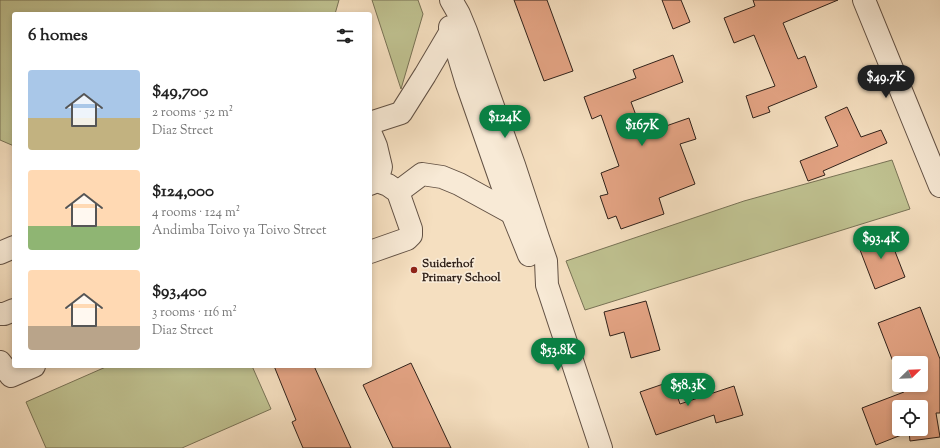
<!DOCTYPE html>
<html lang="en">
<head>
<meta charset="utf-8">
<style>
	body { margin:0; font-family:"Sorts Mill Goudy",serif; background:#f2f2f2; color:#222; height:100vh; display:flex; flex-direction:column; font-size:15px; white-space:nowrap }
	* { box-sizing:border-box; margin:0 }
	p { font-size:13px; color:#767676 }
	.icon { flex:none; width:22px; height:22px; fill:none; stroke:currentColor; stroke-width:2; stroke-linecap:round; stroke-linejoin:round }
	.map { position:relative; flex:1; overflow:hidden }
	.panel { position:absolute; left:12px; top:12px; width:360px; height:356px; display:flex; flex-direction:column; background:#fff; border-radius:4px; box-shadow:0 2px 6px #0003 }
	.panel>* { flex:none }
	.needle { width:26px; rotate:67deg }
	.buttons { position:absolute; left:892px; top:356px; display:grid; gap:8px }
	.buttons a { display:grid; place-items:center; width:36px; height:36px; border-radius:4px; background:#fff; box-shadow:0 2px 6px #0003; font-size:20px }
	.price { position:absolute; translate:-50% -34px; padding:0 9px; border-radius:14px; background:#0b8043; color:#fff; font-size:13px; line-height:26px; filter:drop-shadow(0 1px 2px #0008) }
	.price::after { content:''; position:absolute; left:50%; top:24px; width:12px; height:9px; margin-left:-6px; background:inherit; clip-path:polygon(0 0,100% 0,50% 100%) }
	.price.active { background:#222; color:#fff }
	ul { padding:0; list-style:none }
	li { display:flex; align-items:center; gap:12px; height:100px; padding:0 16px }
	li span { display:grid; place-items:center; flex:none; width:112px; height:80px; border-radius:4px; color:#555 }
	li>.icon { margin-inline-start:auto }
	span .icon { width:48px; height:48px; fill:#fffc; stroke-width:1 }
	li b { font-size:17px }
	h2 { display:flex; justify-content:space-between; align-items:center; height:48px; padding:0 16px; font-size:17px }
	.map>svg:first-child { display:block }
	.green { fill:#bfc190; stroke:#787255 }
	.building { fill:#e3a383; stroke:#31221a; fill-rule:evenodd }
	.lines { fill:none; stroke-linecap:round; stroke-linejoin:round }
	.minor-casing { stroke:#625144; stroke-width:24 }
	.minor { stroke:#f8ead6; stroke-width:22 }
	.poi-dot { fill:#8f2418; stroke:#f8ead6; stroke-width:1.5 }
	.labels { text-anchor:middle; stroke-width:3.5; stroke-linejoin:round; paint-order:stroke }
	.poi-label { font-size:12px; font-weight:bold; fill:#31221a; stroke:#f8ead6; text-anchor:start }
</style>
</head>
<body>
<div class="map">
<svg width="940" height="448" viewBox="0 0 940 448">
	<rect width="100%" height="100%" fill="#f5dfc0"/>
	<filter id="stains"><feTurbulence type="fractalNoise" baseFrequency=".005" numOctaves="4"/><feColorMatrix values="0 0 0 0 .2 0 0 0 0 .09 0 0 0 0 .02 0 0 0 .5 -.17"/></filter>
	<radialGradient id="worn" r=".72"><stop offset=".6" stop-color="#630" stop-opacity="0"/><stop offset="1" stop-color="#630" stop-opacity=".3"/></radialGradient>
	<g class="green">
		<polygon points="0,0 339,0 335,14 14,14 14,146 0,140"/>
		<polygon points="372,0 418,0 423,14 401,89"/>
		<polygon points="892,160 910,209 585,310 566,261 744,201"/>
		<polygon points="108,366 252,366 271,409 182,448 46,448 26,402"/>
	</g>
	<g class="building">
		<polygon points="514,0 547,0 573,71 544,81"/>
		<polygon points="662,0 681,0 690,22 673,29"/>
		<polygon points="753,0 838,0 783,23 798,59 805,56 817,87 768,107 770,112 753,118 746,96 775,86 754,35 734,43 724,18 755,6"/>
		<polygon points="673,55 683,82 631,102 643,134 689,118 696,139 680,144 695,184 659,198 664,214 621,229 616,216 608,219 600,196 608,194 601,173 619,166 601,115 592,119 584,97 636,78 633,70"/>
		<polygon points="847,107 861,137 881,130 887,143 823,171 825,175 808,181 800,161 838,146 825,117"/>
		<polygon points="887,231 905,277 875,289 857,242"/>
		<polygon points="646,301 660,350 631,358 624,332 610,336 604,312"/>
		<path d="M920,307L940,359V413H936L940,437L910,441L909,432L876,445L862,408L904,392L902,385H921V363H899V377L878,323ZM899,407H921V429H899Z"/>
		<polygon points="411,363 451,448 393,448 363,385"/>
		<polygon points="274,366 314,366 351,448 303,448 292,422 296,420"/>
		<polygon points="672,381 680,404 734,386 743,415 716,423 714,415 656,435 640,392"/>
	</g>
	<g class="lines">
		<defs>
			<g id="minor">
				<polyline points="451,0 459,14 466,31 514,165 538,238 546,261 547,285 601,448"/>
				<polyline points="864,0 940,186"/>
				<polyline points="450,27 467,84 512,213 529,255"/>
				<polyline points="370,123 401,113 425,75 451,31"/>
				<polyline points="370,132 376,146 381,167 377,181 370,184"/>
				<polyline points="398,192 422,174 442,177 459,184 512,213"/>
				<polyline points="370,252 407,239 411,235 411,229 398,192 388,185 377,181"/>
				<polyline points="0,253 14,247"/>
				<polyline points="0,314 4,314 14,310"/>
				<polyline points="0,362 11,376 34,366"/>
			</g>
		</defs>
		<use href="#minor" class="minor-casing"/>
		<use href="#minor" class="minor"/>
	</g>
	<circle class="poi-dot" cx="414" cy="270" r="4"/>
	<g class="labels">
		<g class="poi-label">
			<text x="422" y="267">Suiderhof<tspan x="422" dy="14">Primary School</tspan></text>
		</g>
	</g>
	<rect width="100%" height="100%" filter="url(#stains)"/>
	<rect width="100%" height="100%" fill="url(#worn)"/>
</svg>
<div class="buttons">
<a><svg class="needle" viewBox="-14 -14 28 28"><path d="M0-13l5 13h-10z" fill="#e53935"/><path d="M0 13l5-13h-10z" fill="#767676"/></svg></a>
<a><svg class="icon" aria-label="locate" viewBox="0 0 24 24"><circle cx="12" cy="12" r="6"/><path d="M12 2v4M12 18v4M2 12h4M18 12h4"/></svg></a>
</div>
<b class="price active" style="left:886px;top:99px">$49.7K</b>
<b class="price" style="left:505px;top:139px">$124K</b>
<b class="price" style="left:642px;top:147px">$167K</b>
<b class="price" style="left:881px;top:260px">$93.4K</b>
<b class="price" style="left:558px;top:372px">$53.8K</b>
<b class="price" style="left:688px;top:407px">$58.3K</b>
<section class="panel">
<h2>6 homes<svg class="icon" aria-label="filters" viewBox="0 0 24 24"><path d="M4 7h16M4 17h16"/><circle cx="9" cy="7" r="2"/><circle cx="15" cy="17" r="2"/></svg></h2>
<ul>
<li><span style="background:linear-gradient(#a9c7e8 60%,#c2b280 0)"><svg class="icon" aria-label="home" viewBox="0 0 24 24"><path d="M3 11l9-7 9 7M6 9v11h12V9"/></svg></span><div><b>$49,700</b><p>2 rooms · 52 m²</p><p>Diaz Street</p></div></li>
<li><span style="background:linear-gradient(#ffd9b3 70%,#8fb573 0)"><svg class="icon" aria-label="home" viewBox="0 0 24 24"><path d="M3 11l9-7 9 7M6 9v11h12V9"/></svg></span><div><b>$124,000</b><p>4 rooms · 124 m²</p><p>Andimba Toivo ya Toivo Street</p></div></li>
<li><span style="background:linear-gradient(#ffd9b3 70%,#b9a48a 0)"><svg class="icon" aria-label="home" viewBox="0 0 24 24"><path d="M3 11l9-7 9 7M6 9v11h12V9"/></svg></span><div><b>$93,400</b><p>3 rooms · 116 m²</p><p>Diaz Street</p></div></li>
</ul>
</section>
</div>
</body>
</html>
